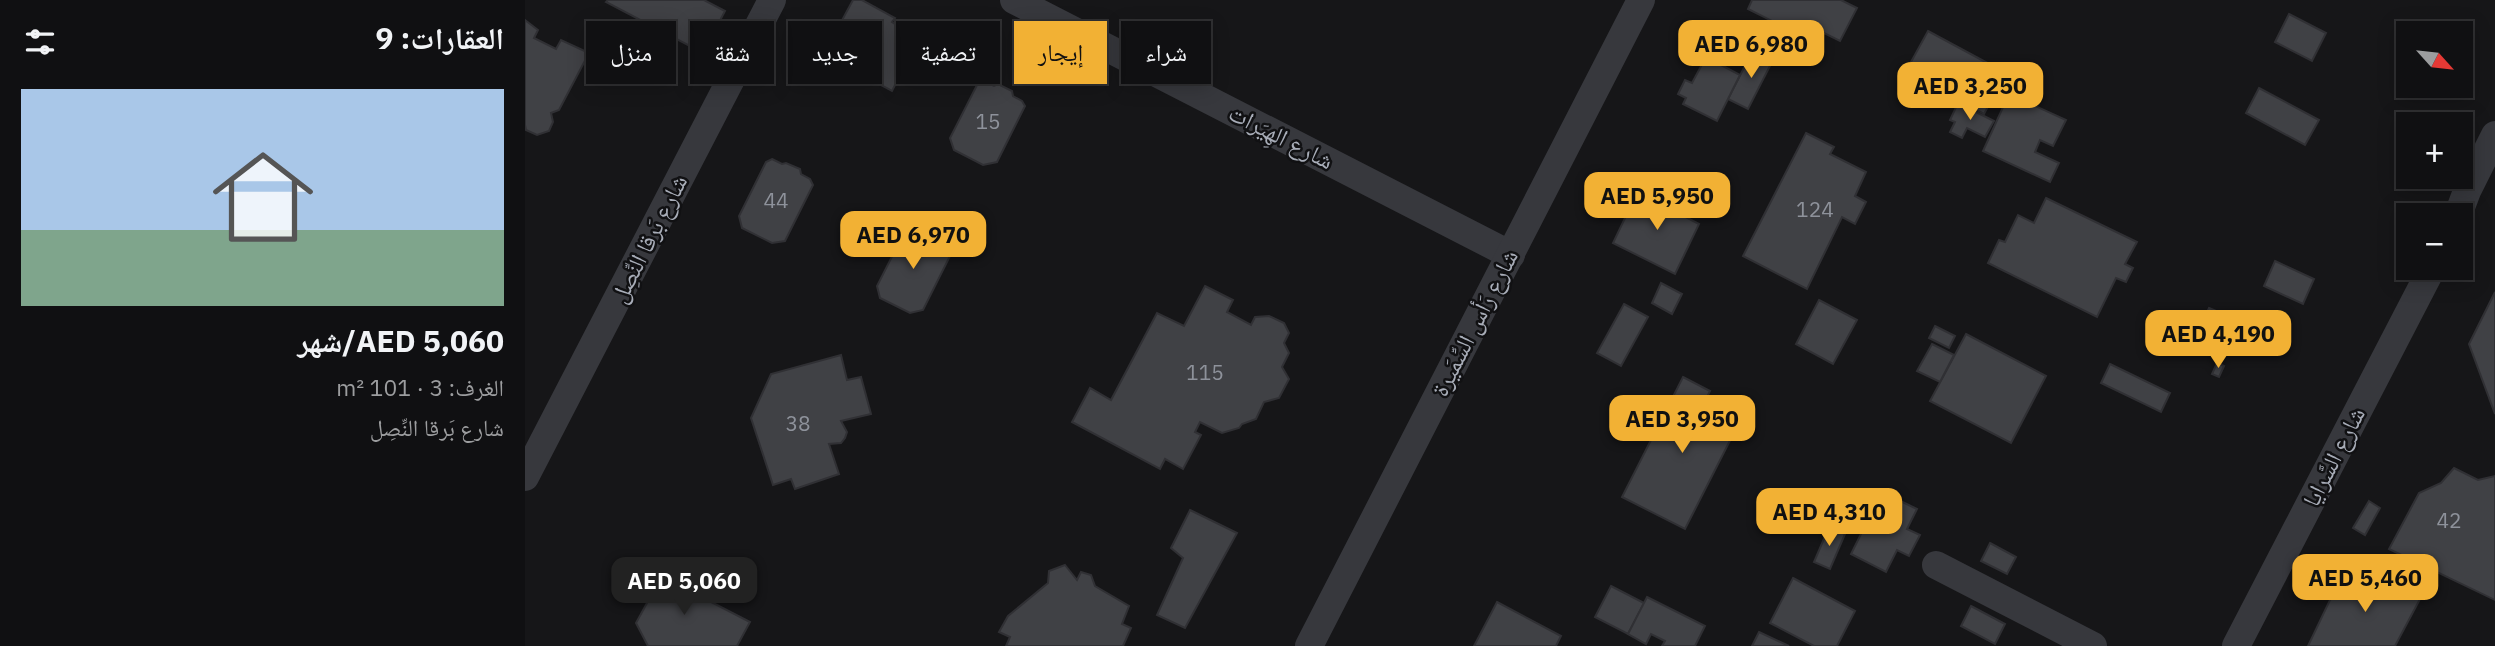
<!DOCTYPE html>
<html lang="ar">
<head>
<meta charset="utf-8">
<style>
	body { margin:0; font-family:"IBM Plex Sans","Noto Naskh Arabic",sans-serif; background:#19191b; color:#f1f3f6; direction:rtl; height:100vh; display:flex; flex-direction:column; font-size:26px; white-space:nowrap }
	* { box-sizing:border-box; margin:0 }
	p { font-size:23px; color:#9c9d9f }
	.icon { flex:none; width:38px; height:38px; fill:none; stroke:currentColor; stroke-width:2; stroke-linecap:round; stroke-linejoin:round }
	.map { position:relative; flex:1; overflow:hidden; direction:ltr }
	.drawer { display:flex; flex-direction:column; background:#101012; width:525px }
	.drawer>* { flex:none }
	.hud { position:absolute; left:21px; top:21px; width:665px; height:63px; direction:rtl; display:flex; gap:14px }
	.needle { width:46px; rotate:117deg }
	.tools { position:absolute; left:1871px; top:21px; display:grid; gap:14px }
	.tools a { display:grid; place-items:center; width:77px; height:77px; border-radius:0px; background:#101012; box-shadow:0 4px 18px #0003,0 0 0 2px #303032; font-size:35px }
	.price { position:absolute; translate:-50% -60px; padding:0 16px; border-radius:14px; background:#f2b134; color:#111; font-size:23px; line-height:46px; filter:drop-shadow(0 2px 4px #0008) }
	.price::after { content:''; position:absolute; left:50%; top:42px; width:21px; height:16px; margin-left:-10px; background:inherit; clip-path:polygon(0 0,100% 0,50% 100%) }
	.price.selected { background:#222; color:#fff }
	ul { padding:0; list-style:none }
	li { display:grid; align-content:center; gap:14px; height:371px; padding:0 21px }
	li+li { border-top:2px solid #303032 }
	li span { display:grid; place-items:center; height:217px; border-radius:0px; color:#555 }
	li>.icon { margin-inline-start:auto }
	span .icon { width:126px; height:126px; fill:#fffc; stroke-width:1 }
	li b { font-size:30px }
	h2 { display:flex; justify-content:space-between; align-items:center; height:84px; padding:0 21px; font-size:30px }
	.chip { padding:0 24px; border-radius:0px; background:#101012; box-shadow:0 4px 18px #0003,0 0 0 2px #303032; font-size:24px; line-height:63px }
	.chip.selected { background:#f2b134; color:#111 }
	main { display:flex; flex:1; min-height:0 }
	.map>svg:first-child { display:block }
	.building { fill:#404145; stroke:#303034; stroke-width:2 }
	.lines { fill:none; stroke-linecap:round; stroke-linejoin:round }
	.minor { stroke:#37383d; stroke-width:28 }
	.labels { text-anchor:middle; stroke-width:5; stroke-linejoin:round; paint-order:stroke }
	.number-label { font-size:21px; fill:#8e929b }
	.street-label { font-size:24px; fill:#a8adb8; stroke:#111113 }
</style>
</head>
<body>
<main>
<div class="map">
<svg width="1970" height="646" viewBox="0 0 1970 646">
	<rect width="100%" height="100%" fill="#161618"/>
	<g class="building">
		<polygon points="83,0 179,0 200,11 178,53 81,2"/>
		<polygon points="328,0 337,0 370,18 367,22 376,28 379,22 398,31 367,91 315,63 332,31 316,22"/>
		<polygon points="1227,0 1316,0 1332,8 1315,41 1295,31 1289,42 1223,9"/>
		<polygon points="1764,14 1801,33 1787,61 1750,42"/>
		<polygon points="0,20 13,30 9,38 31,49 36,40 64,53 34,110 26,113 28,122 24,131 12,135 1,130 0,125"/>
		<polygon points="1403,31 1481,73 1459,114 1381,71"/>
		<polygon points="1228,50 1248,60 1223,109 1203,99"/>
		<polygon points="1181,57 1215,75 1192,121 1158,104 1161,98 1153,94 1160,80 1167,83"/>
		<polygon points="459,81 469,86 473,84 487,91 488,96 497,101 500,106 472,162 458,165 429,150 425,138 453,83"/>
		<polygon points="1734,88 1794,120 1780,145 1721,113"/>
		<polygon points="1484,94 1541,120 1528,146 1515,140 1510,152 1534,163 1525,182 1458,151"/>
		<polygon points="1433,103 1469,121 1460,137 1442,128 1437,138 1425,132 1430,122 1425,120"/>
		<polygon points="1281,133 1309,147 1305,154 1341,172 1330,196 1341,202 1330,224 1317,217 1282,289 1218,256"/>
		<polygon points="247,159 257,164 261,163 275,169 276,174 285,179 288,185 260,241 247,243 217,228 214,216 241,162"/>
		<polygon points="1112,193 1133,203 1137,194 1157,204 1153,213 1174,224 1150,274 1088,243"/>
		<polygon points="1521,198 1612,242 1600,264 1608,268 1601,282 1591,278 1572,317 1463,263 1474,240 1480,242 1493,215 1509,223"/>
		<polygon points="385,229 396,234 400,232 413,239 414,244 424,249 426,254 398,310 385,313 355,298 352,286 380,231"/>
		<polygon points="1750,261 1789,279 1778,304 1739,286"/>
		<polygon points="1136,283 1157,294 1147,314 1127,303"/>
		<polygon points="680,286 708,300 702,312 726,325 730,317 744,316 759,323 764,333 759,343 764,353 757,367 764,379 754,398 739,402 731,419 717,424 714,428 697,433 675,422 670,432 676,435 658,469 640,459 635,469 547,422 565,388 586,400 632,313 659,326"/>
		<polygon points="1970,292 1970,414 1944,344"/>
		<polygon points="1294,300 1332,320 1308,364 1271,344"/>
		<polygon points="1099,304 1123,317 1096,366 1072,353"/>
		<polygon points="1684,308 1696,313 1686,335 1674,329"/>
		<polygon points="1410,326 1430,336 1424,348 1404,338"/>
		<polygon points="1441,334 1521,376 1486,443 1405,401"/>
		<polygon points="1407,344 1429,355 1415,382 1392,371"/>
		<polygon points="316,355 322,380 336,377 346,414 316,421 322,432 320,438 316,443 304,444 314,474 270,489 266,479 248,485 226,418 246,374"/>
		<polygon points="1692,363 1699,366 1694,377 1687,374"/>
		<polygon points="1585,364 1645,393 1636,412 1576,383"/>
		<polygon points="1158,377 1185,391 1181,399 1217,417 1160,529 1097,497"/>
		<polygon points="1929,468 1953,480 1970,476 1970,600 1864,549 1894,493 1916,483"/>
		<polygon points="1357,492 1392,509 1382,529 1395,535 1384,556 1372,550 1361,572 1326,554"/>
		<polygon points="1844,501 1855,508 1840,535 1828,528"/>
		<polygon points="665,510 712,533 660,628 632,615 658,558 646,548"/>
		<polygon points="1304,527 1320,534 1305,569 1289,562"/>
		<polygon points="1465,543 1491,557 1482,574 1456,561"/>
		<polygon points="540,565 552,580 556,572 566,575 570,586 604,606 597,624 606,628 598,646 481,646 485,637 474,632 483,616 523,583 524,571"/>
		<polygon points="1840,572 1895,599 1870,646 1783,646 1815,579"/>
		<polygon points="124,573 132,574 225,622 212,646 123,646 111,623 122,603 116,599 112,592 112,583 117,576"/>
		<polygon points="1268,578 1330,611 1312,646 1289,646 1245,623"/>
		<polygon points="1086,586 1119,603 1103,634 1070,617"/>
		<polygon points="1122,597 1180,626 1170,646 1137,646 1140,641 1126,634 1121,644 1103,634"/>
		<polygon points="972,602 1036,636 1031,646 949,646"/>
		<polygon points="1446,606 1480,624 1470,644 1436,626"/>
		<polygon points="1234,632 1264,646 1227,646"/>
	</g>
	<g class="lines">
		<g class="minor">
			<polyline points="489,0 986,255"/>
			<polyline points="1933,215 1942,191 1970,135"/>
			<polyline points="0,477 247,0"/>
			<polyline points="1411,565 1568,646"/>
			<polyline points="784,646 1116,0"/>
			<polyline points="1711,646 1907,268"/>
		</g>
	</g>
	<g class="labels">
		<g class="number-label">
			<text x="463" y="129">15</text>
			<text x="251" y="208">44</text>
			<text x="1290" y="217">124</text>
			<text x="680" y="380">115</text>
			<text x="273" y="431">38</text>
			<text x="1924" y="528">42</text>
		</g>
		<g class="street-label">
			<text transform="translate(756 137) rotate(27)" y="8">شارع الهِيَرات</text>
			<text transform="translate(124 239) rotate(-63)" y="8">شارع بَرقا النِّصِل</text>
			<text transform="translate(950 323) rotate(-63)" y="8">شارع رَأس السِّمَيرة</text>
			<text transform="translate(1809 457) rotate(-63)" y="8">شارع السَّرايا</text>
		</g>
	</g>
</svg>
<div class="tools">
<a><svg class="needle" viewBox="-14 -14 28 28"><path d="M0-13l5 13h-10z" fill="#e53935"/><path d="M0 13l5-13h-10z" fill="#9c9d9f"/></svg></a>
<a>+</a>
<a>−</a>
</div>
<b class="price" style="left:1226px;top:80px">AED 6,980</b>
<b class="price" style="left:1445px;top:122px">AED 3,250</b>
<b class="price" style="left:1132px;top:232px">AED 5,950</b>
<b class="price" style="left:388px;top:271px">AED 6,970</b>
<b class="price" style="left:1693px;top:370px">AED 4,190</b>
<b class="price" style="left:1157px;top:455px">AED 3,950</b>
<b class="price" style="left:1304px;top:548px">AED 4,310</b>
<b class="price" style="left:1840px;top:614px">AED 5,460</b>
<b class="price selected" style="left:159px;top:617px">AED 5,060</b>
<div class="hud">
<a class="chip">شراء</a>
<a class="chip selected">إيجار</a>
<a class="chip">تصفية</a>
<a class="chip">جديد</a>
<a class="chip">شقة</a>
<a class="chip">منزل</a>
</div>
</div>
<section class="drawer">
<h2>العقارات: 9<svg class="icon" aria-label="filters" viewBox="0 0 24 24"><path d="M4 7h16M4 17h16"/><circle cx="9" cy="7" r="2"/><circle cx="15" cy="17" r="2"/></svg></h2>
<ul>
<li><span style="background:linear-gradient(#a9c7e8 65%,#7fa58c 0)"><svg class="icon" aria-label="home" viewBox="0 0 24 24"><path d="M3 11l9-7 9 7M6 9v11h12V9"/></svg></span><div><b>AED 5,060/شهر</b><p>الغرف: 3 · 101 m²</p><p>شارع بَرقا النِّصِل</p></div></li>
</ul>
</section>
</main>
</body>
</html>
